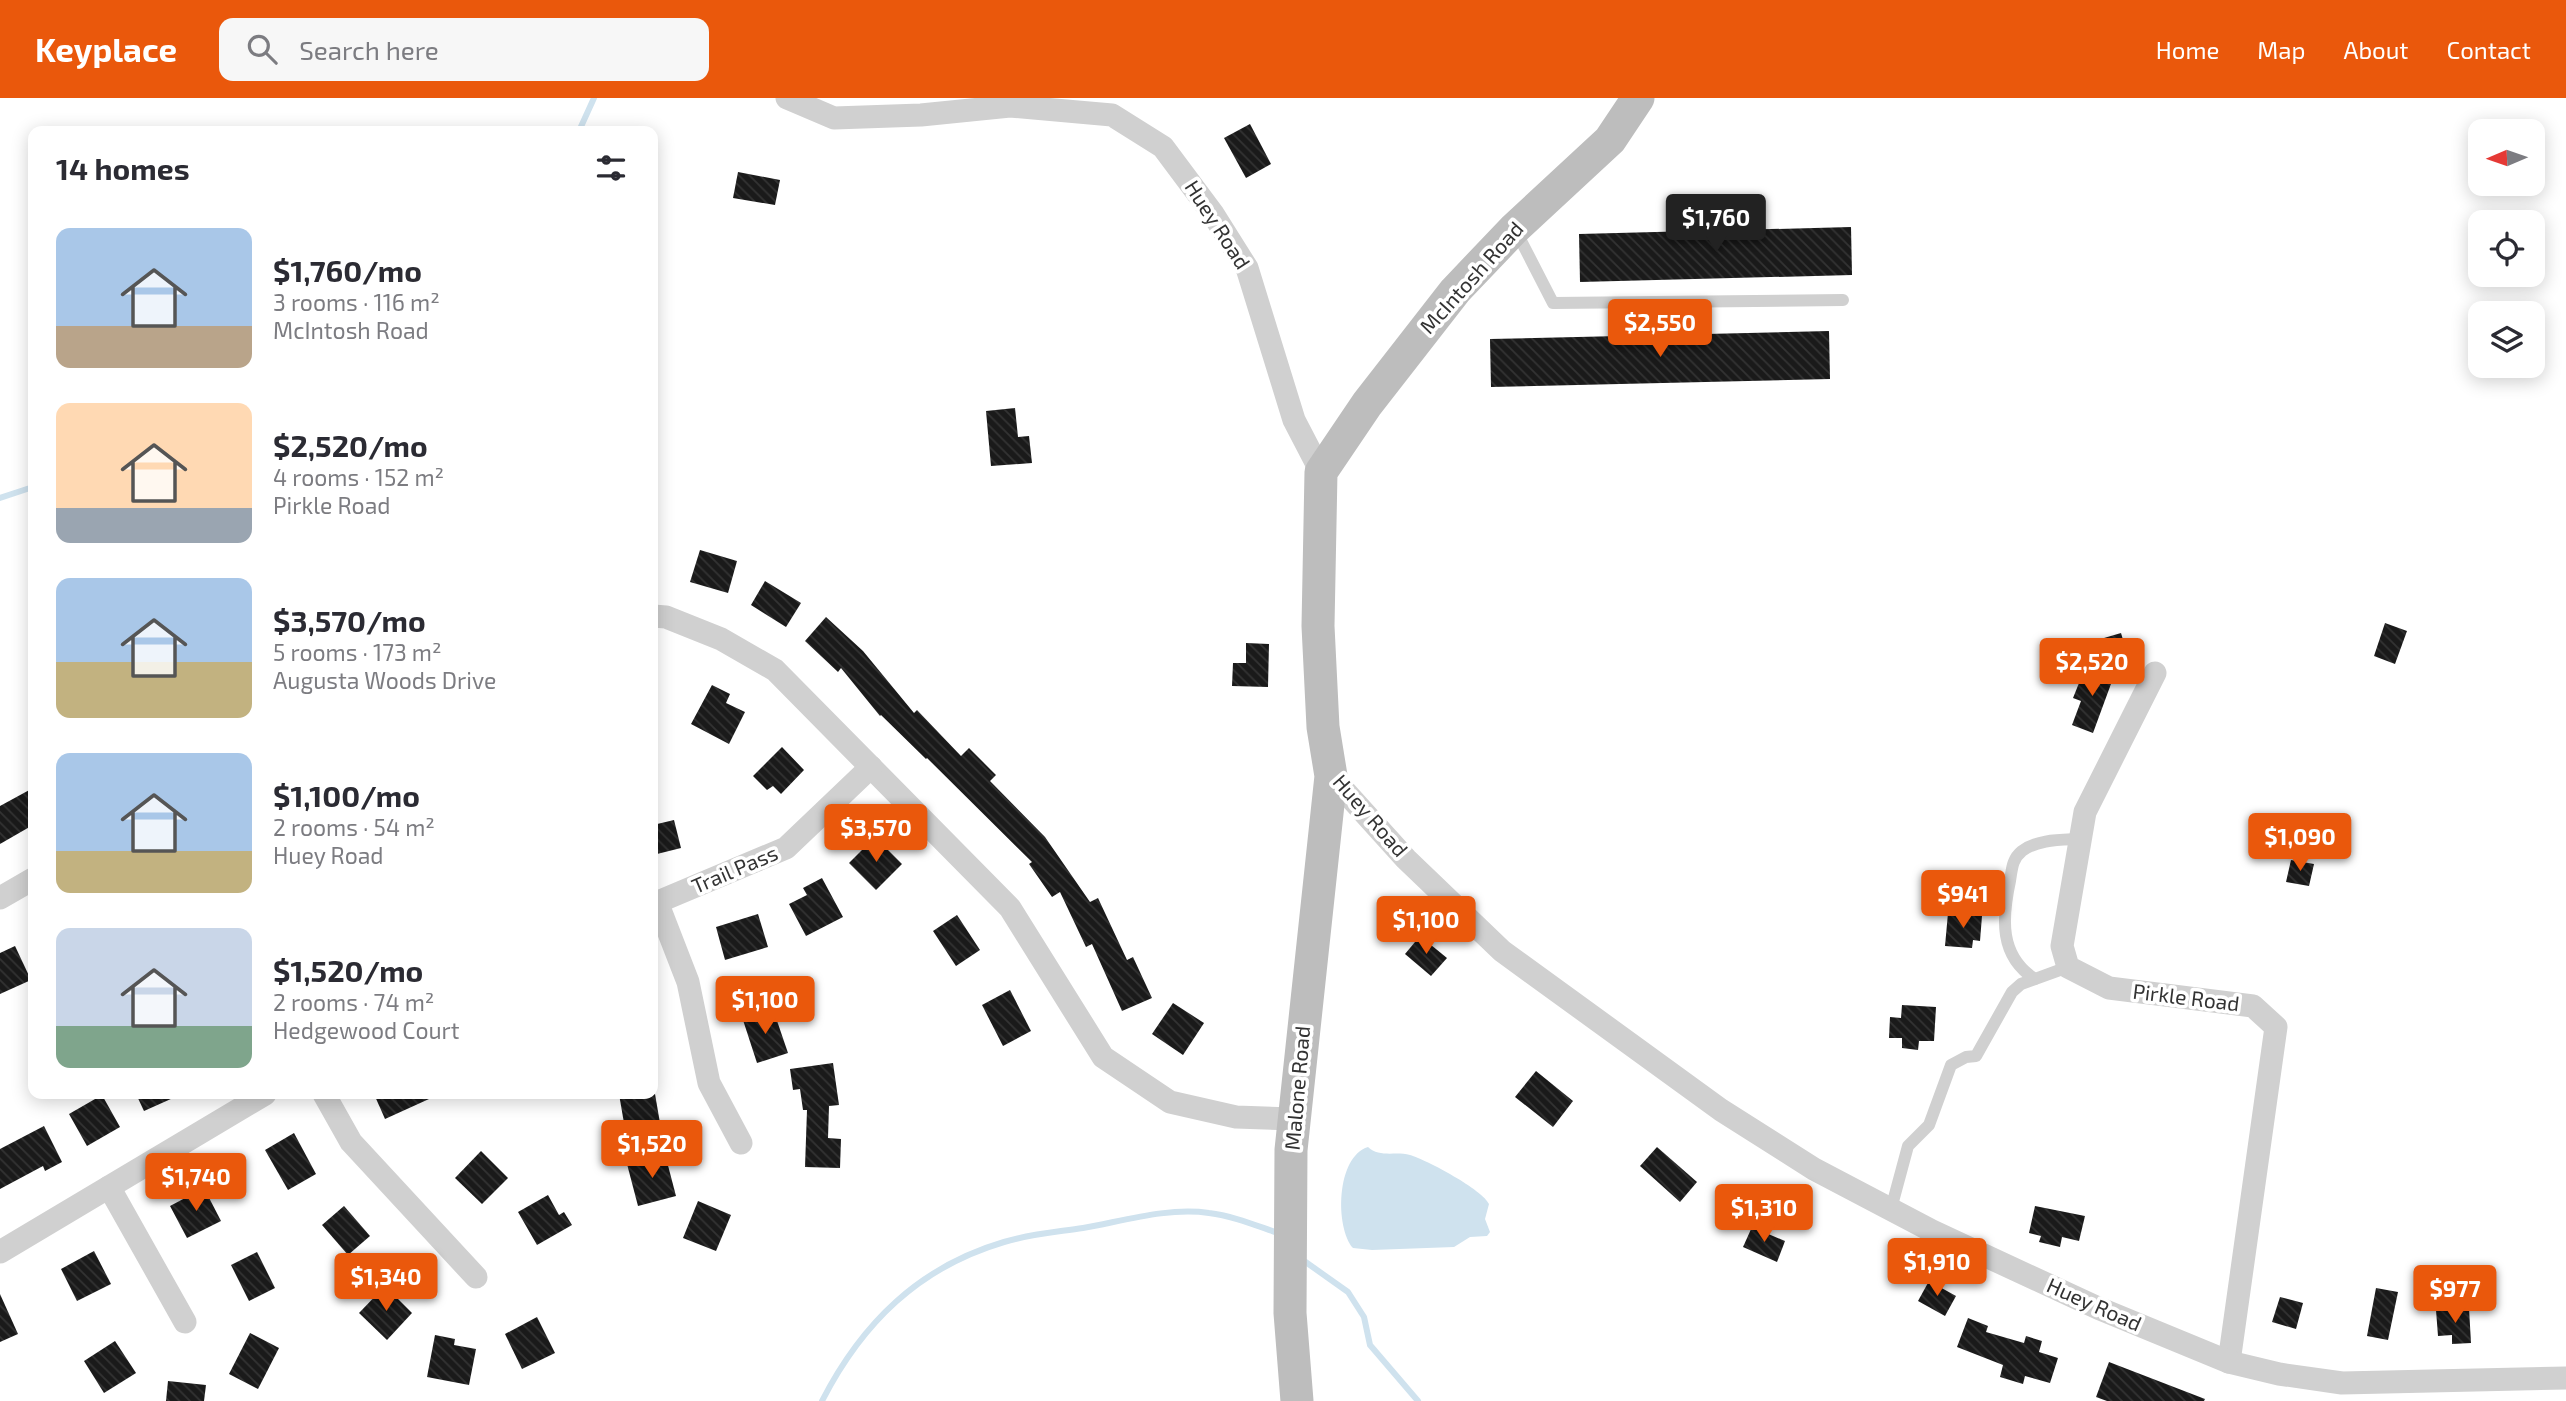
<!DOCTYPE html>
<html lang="en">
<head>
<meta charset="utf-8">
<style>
	body { margin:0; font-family:"Exo 2",sans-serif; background:#f7f7f7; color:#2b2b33; height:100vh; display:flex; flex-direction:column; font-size:26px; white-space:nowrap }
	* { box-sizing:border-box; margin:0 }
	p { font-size:23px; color:#7c7c81 }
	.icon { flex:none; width:38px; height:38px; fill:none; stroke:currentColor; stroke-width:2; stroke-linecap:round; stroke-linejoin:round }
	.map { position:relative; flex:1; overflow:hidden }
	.drawer { position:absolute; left:28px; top:28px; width:630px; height:973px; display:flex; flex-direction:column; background:#fff; border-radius:14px; box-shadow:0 4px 18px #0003 }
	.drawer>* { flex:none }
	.needle { width:46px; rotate:268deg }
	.buttons { position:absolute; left:2468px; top:21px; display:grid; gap:14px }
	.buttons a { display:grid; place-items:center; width:77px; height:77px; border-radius:14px; background:#fff; box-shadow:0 4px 18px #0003; font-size:35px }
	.price { position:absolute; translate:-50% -60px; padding:0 16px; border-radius:7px; background:#ea580c; color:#fff; font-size:23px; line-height:46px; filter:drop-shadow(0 2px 4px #0008) }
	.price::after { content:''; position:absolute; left:50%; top:42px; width:21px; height:16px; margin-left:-10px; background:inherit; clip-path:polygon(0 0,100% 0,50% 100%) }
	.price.active { background:#222; color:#fff }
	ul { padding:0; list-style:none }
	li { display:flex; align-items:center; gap:21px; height:175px; padding:0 28px }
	li span { display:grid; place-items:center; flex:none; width:196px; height:140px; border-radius:14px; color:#555 }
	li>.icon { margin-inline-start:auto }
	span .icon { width:84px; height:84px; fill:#fffc; stroke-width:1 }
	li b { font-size:30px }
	h2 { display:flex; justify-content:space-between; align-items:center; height:84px; padding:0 28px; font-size:30px }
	header { display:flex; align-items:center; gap:42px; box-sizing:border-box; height:98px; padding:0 35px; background:#ea580c; color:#fff }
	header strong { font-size:33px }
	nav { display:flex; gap:38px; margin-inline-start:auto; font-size:24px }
	.search { width:490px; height:63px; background:#f7f7f7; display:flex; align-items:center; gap:18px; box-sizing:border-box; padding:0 24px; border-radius:14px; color:#7c7c81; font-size:26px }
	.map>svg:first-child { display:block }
	.water { fill:#cfe2ee }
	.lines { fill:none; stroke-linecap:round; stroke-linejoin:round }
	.stream { stroke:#cfe2ee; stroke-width:6 }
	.building { fill:url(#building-back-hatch) }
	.lane { stroke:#d0d0d0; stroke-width:12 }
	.street { stroke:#d0d0d0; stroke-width:23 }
	.secondary { stroke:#bdbdbd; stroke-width:33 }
	.labels { text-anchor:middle; stroke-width:7; stroke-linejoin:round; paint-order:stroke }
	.street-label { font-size:21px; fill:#333; stroke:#fff }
</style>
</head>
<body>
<header>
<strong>Keyplace</strong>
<div class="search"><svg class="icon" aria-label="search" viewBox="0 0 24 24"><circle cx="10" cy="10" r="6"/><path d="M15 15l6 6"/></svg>Search here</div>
<nav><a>Home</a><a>Map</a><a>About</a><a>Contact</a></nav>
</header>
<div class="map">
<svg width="2566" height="1303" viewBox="0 0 2566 1303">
	<defs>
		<pattern id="building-back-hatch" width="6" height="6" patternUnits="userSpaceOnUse" patternTransform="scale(1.75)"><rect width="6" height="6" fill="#1a1a1a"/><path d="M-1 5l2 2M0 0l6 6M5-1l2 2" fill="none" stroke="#333"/></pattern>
	</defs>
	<rect width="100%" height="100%" fill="#fff"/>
	<path class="water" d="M1368,1049C1379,1060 1396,1053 1410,1057C1427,1062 1483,1092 1489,1106L1485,1121L1490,1134L1487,1138L1470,1139L1454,1149L1372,1152L1353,1150C1335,1129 1336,1059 1368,1049Z"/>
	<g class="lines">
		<g class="stream">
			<polyline points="579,33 594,0"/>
			<polyline points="0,400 33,389"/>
			<polyline points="1300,1160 1348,1194 1364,1219 1370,1247 1418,1303"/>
			<path d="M822,1303C862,1225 919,1169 1004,1144C1030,1136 1057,1134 1083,1130C1123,1123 1168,1109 1209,1115C1234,1118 1257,1128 1281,1136"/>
		</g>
	</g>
	<g class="building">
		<polygon points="1250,26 1271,66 1246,80 1224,40"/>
		<polygon points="738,74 780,82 775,107 733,100"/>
		<polygon points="1851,129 1852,177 1580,184 1579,136"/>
		<polygon points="1829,233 1830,281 1491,289 1490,241"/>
		<polygon points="1015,310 1018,339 1029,338 1032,365 991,368 986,313"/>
		<polygon points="700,452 737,463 728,495 690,484"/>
		<polygon points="765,483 801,505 786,529 751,507"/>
		<polygon points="826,519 863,553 914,615 917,612 961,658 969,650 996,677 990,683 1045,739 1090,804 1098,800 1127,862 1133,859 1152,900 1122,913 1092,846 1086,849 1060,794 1052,799 1029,766 1032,764 927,660 926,661 881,617 880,618 841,570 838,574 805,543"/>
		<polygon points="2385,525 2407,533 2395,566 2374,558"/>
		<polygon points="2121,535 2128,558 2111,563 2104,540"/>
		<polygon points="1246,545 1269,546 1268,589 1232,588 1233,565 1246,565"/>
		<polygon points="2094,567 2115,575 2093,635 2072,627 2081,603 2073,600 2081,580 2088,583"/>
		<polygon points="712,587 730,596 726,605 745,614 729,646 691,626"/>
		<polygon points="782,649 804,672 781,696 773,688 767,692 753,678"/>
		<polygon points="33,690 33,727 0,746 0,708"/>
		<polygon points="674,722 681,750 653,757 653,727"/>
		<polygon points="875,739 902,766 876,792 849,765"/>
		<polygon points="2291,762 2314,766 2309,788 2286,784"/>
		<polygon points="822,780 843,819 806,838 789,806 807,797 803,790"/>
		<polygon points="1948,815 1982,818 1980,843 1973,842 1972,850 1945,848"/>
		<polygon points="758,816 768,849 725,862 716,829"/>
		<polygon points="957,817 980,852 956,868 933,833"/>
		<polygon points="1420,838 1447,860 1431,878 1405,856"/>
		<polygon points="15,848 31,882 0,896 0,855"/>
		<polygon points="1010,892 1031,933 1003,948 982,907"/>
		<polygon points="1173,905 1204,925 1183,957 1152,936"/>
		<polygon points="1902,907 1936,909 1934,943 1919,943 1918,952 1902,950 1902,940 1889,940 1890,919 1901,920"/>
		<polygon points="773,911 788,955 757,965 743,922"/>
		<polygon points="833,965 839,1007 829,1008 828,1040 841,1041 840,1070 805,1069 807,1012 803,1012 800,991 793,992 790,971"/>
		<polygon points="1536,973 1573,1003 1553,1029 1515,999"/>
		<polygon points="136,996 182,996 144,1013"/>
		<polygon points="374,996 440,996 385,1021"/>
		<polygon points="619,996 655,996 660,1025 625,1031"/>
		<polygon points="102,997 120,1029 87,1048 69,1016"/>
		<polygon points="44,1028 62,1064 45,1073 43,1068 0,1091 0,1051"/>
		<polygon points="294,1035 316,1076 288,1092 265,1052"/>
		<polygon points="1657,1049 1697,1084 1680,1104 1640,1068"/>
		<polygon points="481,1053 508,1080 482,1106 455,1080"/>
		<polygon points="665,1056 676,1098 638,1108 627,1066"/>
		<polygon points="204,1090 221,1123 187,1140 170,1108"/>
		<polygon points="548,1097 559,1117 564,1114 572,1127 537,1147 518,1114"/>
		<polygon points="698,1103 731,1117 716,1153 683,1140"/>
		<polygon points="344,1108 370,1138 348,1157 322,1127"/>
		<polygon points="2035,1108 2085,1118 2079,1143 2062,1139 2060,1149 2039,1144 2041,1138 2029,1135"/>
		<polygon points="1752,1129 1785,1143 1777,1164 1743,1149"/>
		<polygon points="94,1153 111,1186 77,1203 61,1171"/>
		<polygon points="257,1154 275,1190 249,1203 231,1167"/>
		<polygon points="1929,1183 1956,1198 1945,1218 1918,1203"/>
		<polygon points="385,1188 412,1215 387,1242 359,1215"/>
		<polygon points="2376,1190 2398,1194 2388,1242 2367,1238"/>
		<polygon points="0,1196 18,1236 0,1244"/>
		<polygon points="2280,1199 2303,1205 2296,1231 2272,1224"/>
		<polygon points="2469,1210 2471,1245 2452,1246 2452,1237 2438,1238 2436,1212"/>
		<polygon points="537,1219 555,1255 522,1271 505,1236"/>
		<polygon points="1968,1220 1988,1228 1986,1234 2024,1245 2026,1238 2042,1243 2039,1254 2058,1260 2050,1285 2025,1278 2023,1286 2000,1279 2003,1267 1957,1249"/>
		<polygon points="250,1235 279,1250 258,1291 229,1276"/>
		<polygon points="435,1237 455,1241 454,1247 476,1251 469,1287 427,1279"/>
		<polygon points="115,1243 136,1275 104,1295 84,1263"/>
		<polygon points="2109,1264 2205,1301 2204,1303 2107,1303 2096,1299"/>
		<polygon points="168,1283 206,1287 204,1303 166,1303"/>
	</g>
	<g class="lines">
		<g class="lane">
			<polyline points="1515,131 1553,205 1843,202"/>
			<path d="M2035,881C1999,858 2002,820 2010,783C2012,771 2012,761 2022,753C2038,741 2061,742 2080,741"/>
			<polyline points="1891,1111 1908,1048 1929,1027 1951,967 1966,959 1976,958 2012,894 2021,886 2068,869"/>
		</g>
		<g class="street">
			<polyline points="787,0 834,20 921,17 1010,8 1112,17 1163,49 1213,116 1247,170 1294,322 1321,374"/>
			<polyline points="653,518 666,519 721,541 775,572 1010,810 1103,959 1170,1004 1236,1019 1294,1021"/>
			<polyline points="2155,575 2085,714 2062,848 2068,869 2109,890 2253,908 2276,929 2229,1264"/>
			<polyline points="1331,678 1406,761 1502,853 1721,1012 1814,1071 1932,1133 2098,1210 2229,1264 2279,1276 2342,1285 2566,1280"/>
			<polyline points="0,800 33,781"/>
			<polyline points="657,804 688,884 709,985 741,1045"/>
			<polyline points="653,806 786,750 871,669"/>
			<polyline points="324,996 351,1044 476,1179"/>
			<polyline points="109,1089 185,1224"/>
			<polyline points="0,1154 265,996"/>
		</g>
		<polyline class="secondary" points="1297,1303 1290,1215 1291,1052 1331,678 1323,629 1318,528 1321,374 1367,306 1455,193 1514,131 1610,42 1638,0"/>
	</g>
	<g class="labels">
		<g class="street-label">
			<text transform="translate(1217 127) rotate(57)" y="7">Huey Road</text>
			<text transform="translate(1472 180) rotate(-48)" y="7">McIntosh Road</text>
			<text transform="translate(1370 718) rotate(49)" y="7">Huey Road</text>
			<text transform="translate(735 772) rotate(-23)" y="7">Trail Pass</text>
			<text transform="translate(2186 900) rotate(7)" y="7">Pirkle Road</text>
			<text transform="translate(1298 990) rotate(-85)" y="7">Malone Road</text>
			<text transform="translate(2094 1207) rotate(24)" y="7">Huey Road</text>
		</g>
	</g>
</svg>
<div class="buttons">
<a><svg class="needle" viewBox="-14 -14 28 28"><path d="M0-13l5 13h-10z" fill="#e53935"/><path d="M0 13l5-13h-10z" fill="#7c7c81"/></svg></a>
<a><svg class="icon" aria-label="locate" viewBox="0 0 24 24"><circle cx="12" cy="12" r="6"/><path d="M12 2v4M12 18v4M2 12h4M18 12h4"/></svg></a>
<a><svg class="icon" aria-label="layers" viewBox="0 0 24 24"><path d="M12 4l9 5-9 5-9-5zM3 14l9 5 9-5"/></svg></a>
</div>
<b class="price active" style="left:1716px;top:156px">$1,760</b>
<b class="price" style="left:1660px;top:261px">$2,550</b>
<b class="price" style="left:2092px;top:600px">$2,520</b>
<b class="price" style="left:876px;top:766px">$3,570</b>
<b class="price" style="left:2300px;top:775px">$1,090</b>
<b class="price" style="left:1963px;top:832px">$941</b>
<b class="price" style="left:1426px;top:858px">$1,100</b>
<b class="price" style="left:765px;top:938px">$1,100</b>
<b class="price" style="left:652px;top:1082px">$1,520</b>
<b class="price" style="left:196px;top:1115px">$1,740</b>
<b class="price" style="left:1764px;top:1146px">$1,310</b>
<b class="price" style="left:1937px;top:1200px">$1,910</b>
<b class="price" style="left:386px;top:1215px">$1,340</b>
<b class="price" style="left:2455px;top:1227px">$977</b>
<section class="drawer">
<h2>14 homes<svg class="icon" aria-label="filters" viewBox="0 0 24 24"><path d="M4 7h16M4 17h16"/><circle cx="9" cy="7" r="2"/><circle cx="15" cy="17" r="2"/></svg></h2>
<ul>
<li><span style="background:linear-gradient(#a9c7e8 70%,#b9a48a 0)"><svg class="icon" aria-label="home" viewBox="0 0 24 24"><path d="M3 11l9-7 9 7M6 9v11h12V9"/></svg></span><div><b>$1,760/mo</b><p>3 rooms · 116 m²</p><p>McIntosh Road</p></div></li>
<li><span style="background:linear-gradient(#ffd9b3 75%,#9aa5b1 0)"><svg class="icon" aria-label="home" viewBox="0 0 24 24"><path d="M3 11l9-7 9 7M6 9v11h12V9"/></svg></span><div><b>$2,520/mo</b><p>4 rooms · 152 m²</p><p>Pirkle Road</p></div></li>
<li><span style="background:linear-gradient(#a9c7e8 60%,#c2b280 0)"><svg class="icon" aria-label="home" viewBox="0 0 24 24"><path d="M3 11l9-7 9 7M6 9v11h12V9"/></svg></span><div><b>$3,570/mo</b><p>5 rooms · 173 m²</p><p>Augusta Woods Drive</p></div></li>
<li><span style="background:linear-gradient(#a9c7e8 70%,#c2b280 0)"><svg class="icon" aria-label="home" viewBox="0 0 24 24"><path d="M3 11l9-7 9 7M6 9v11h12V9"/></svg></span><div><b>$1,100/mo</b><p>2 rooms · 54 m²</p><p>Huey Road</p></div></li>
<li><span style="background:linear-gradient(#c9d6e8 70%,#7fa58c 0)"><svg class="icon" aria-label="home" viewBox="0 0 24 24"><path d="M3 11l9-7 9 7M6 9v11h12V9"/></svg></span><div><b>$1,520/mo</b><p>2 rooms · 74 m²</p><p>Hedgewood Court</p></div></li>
</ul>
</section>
</div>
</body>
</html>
